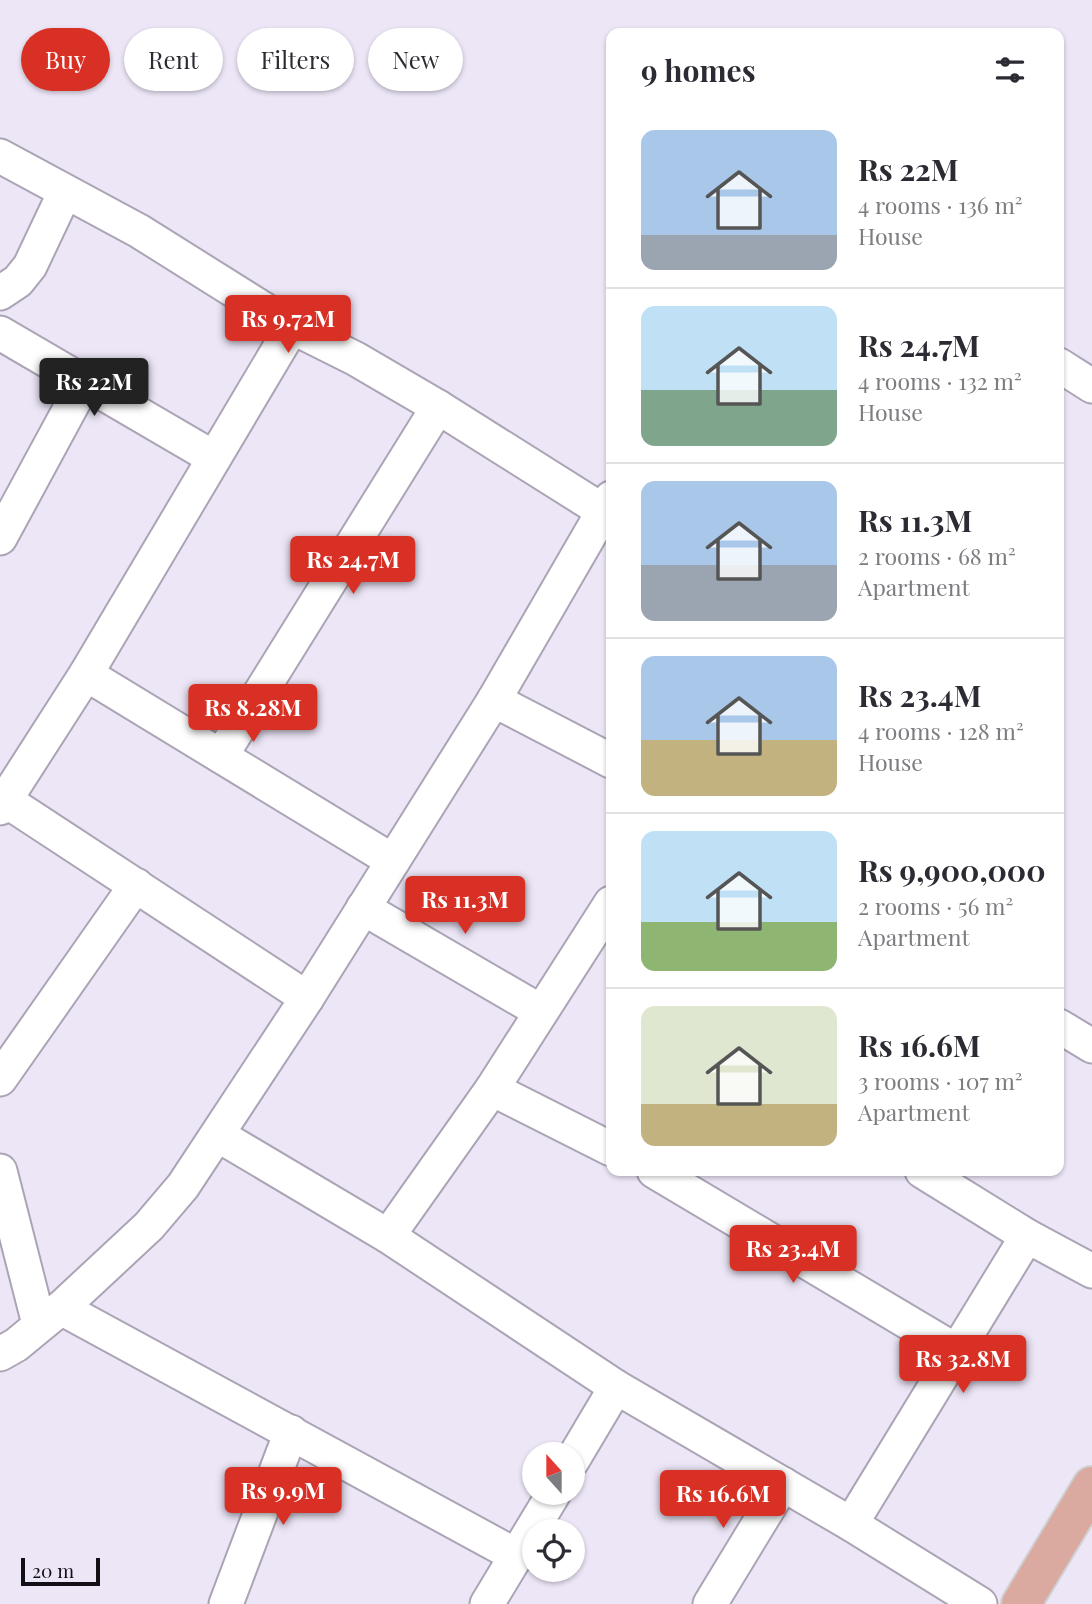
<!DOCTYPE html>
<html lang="en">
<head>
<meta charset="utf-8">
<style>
	body { margin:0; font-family:"Playfair Display",serif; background:#f2f2f3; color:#2b2b33; height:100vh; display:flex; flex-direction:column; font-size:26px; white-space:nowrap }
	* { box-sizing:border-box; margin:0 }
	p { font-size:23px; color:#7c7c81 }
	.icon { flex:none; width:38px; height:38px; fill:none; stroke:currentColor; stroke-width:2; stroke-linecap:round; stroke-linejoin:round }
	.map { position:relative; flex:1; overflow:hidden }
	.side { position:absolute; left:606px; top:28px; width:458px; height:1148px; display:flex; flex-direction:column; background:#fff; border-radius:14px; box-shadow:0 2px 5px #0004 }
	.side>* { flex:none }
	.hud { position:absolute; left:21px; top:28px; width:480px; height:63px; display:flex; gap:14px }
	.needle { width:46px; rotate:339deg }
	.tools { position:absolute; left:522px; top:1442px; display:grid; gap:14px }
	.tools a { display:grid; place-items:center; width:63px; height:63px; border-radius:50%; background:#fff; box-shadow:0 2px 5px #0004; font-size:35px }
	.scale { position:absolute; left:21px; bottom:18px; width:79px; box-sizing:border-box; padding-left:7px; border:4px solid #120f15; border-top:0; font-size:19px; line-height:24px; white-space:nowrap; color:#120f15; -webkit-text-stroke:5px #ede6f7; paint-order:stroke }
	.price { position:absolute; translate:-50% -60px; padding:0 16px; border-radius:7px; background:#d93025; color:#fff; font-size:23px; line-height:46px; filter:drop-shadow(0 2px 4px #0008) }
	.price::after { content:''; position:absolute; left:50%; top:42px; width:21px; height:16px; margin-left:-10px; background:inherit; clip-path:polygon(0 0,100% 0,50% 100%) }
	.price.current { background:#222; color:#fff }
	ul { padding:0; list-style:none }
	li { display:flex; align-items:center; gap:21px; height:175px; padding:0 35px }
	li+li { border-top:2px solid #e1e1e2 }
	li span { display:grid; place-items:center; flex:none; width:196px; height:140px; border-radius:14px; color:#555 }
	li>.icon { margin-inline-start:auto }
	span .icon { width:84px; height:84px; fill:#fffc; stroke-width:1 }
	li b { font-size:30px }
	h2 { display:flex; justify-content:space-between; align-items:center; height:84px; padding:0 35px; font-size:30px }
	.tag { padding:0 24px; border-radius:32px; background:#fff; box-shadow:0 2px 5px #0004; font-size:24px; line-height:63px }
	.tag.current { background:#d93025; color:#fff }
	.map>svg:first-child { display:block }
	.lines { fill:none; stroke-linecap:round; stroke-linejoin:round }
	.minor-casing { stroke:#aba4b5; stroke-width:37 }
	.major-casing { stroke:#d0cfd0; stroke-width:42 }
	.minor { stroke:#fff; stroke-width:33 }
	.major { stroke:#daa99f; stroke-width:38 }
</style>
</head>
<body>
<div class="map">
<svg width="1092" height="1604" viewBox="0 0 1092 1604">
	<rect width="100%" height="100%" fill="#ede6f7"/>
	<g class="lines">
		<defs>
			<g id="minor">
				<polyline points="0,156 139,231 292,327 356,359 438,407 603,511"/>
				<polyline points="0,293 18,281 30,266 65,192"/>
				<polyline points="0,333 214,458"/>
				<polyline points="1059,365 1092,386"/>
				<polyline points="0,538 85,381"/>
				<polyline points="86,674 393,861"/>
				<polyline points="494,700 611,761"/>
				<polyline points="221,756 438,407"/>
				<polyline points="5,800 307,998"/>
				<polyline points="0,808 86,674 292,327"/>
				<polyline points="363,908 540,1011"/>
				<polyline points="1059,1026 1092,1046"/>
				<polyline points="0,1079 136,885"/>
				<polyline points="492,1089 611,1149"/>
				<polyline points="218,1135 388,1236 616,1387 851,1524 980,1604"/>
				<polyline points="0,1171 39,1324"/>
				<polyline points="654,1171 958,1352"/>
				<polyline points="922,1171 1027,1236 1092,1271"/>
				<polyline points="388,1236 492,1089 611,903"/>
				<polyline points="61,1308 517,1556"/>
				<polyline points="0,1354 16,1345 61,1308 149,1226 183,1186 307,998 494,700 611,498"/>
				<polyline points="572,1461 616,1387"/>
				<polyline points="851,1524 1027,1236"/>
				<polyline points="226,1604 291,1432"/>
				<polyline points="487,1604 554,1493"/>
				<polyline points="710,1604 783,1484"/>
			</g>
			<polyline id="major" points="1021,1604 1092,1486"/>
		</defs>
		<use href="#minor" class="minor-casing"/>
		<use href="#major" class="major-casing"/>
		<use href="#minor" class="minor"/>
		<use href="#major" class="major"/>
	</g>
</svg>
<div class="tools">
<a><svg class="needle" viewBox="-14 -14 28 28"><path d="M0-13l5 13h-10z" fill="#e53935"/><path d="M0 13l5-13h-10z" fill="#7c7c81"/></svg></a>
<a><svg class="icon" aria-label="locate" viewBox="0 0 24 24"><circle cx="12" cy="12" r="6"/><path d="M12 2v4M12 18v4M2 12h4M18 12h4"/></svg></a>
</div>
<div class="scale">20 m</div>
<b class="price" style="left:288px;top:355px">Rs 9.72M</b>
<b class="price current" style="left:94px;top:418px">Rs 22M</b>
<b class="price" style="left:353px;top:596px">Rs 24.7M</b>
<b class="price" style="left:253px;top:744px">Rs 8.28M</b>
<b class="price" style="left:465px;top:936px">Rs 11.3M</b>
<b class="price" style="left:793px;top:1285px">Rs 23.4M</b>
<b class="price" style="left:963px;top:1395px">Rs 32.8M</b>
<b class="price" style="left:283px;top:1527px">Rs 9.9M</b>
<b class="price" style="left:723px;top:1530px">Rs 16.6M</b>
<div class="hud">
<a class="tag current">Buy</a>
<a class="tag">Rent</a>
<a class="tag">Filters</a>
<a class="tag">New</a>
</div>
<section class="side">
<h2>9 homes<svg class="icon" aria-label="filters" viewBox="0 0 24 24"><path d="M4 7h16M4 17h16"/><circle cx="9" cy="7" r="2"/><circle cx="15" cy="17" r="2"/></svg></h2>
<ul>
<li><span style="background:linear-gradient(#a9c7e8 75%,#9aa5b1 0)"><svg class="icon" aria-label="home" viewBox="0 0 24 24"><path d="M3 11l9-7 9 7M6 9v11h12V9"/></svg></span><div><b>Rs 22M</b><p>4 rooms · 136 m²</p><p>House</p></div></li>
<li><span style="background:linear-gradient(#bfe0f5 60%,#7fa58c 0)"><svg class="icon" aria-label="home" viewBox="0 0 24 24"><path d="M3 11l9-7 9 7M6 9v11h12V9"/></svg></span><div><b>Rs 24.7M</b><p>4 rooms · 132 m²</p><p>House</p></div></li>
<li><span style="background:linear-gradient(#a9c7e8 60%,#9aa5b1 0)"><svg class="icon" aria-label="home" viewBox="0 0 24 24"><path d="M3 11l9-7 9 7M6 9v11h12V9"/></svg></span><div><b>Rs 11.3M</b><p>2 rooms · 68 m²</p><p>Apartment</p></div></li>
<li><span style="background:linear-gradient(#a9c7e8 60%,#c2b280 0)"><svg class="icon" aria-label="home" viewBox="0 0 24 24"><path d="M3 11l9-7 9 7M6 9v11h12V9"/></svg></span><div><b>Rs 23.4M</b><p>4 rooms · 128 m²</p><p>House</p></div></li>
<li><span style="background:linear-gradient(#bfe0f5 65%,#8fb573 0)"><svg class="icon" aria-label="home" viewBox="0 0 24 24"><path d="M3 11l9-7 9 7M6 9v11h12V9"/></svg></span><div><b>Rs 9,900,000</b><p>2 rooms · 56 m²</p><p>Apartment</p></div></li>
<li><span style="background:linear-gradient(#dfe7d0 70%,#c2b280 0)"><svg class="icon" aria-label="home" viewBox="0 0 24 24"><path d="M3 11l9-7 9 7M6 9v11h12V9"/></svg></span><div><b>Rs 16.6M</b><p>3 rooms · 107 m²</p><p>Apartment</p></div></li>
</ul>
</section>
</div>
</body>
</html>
